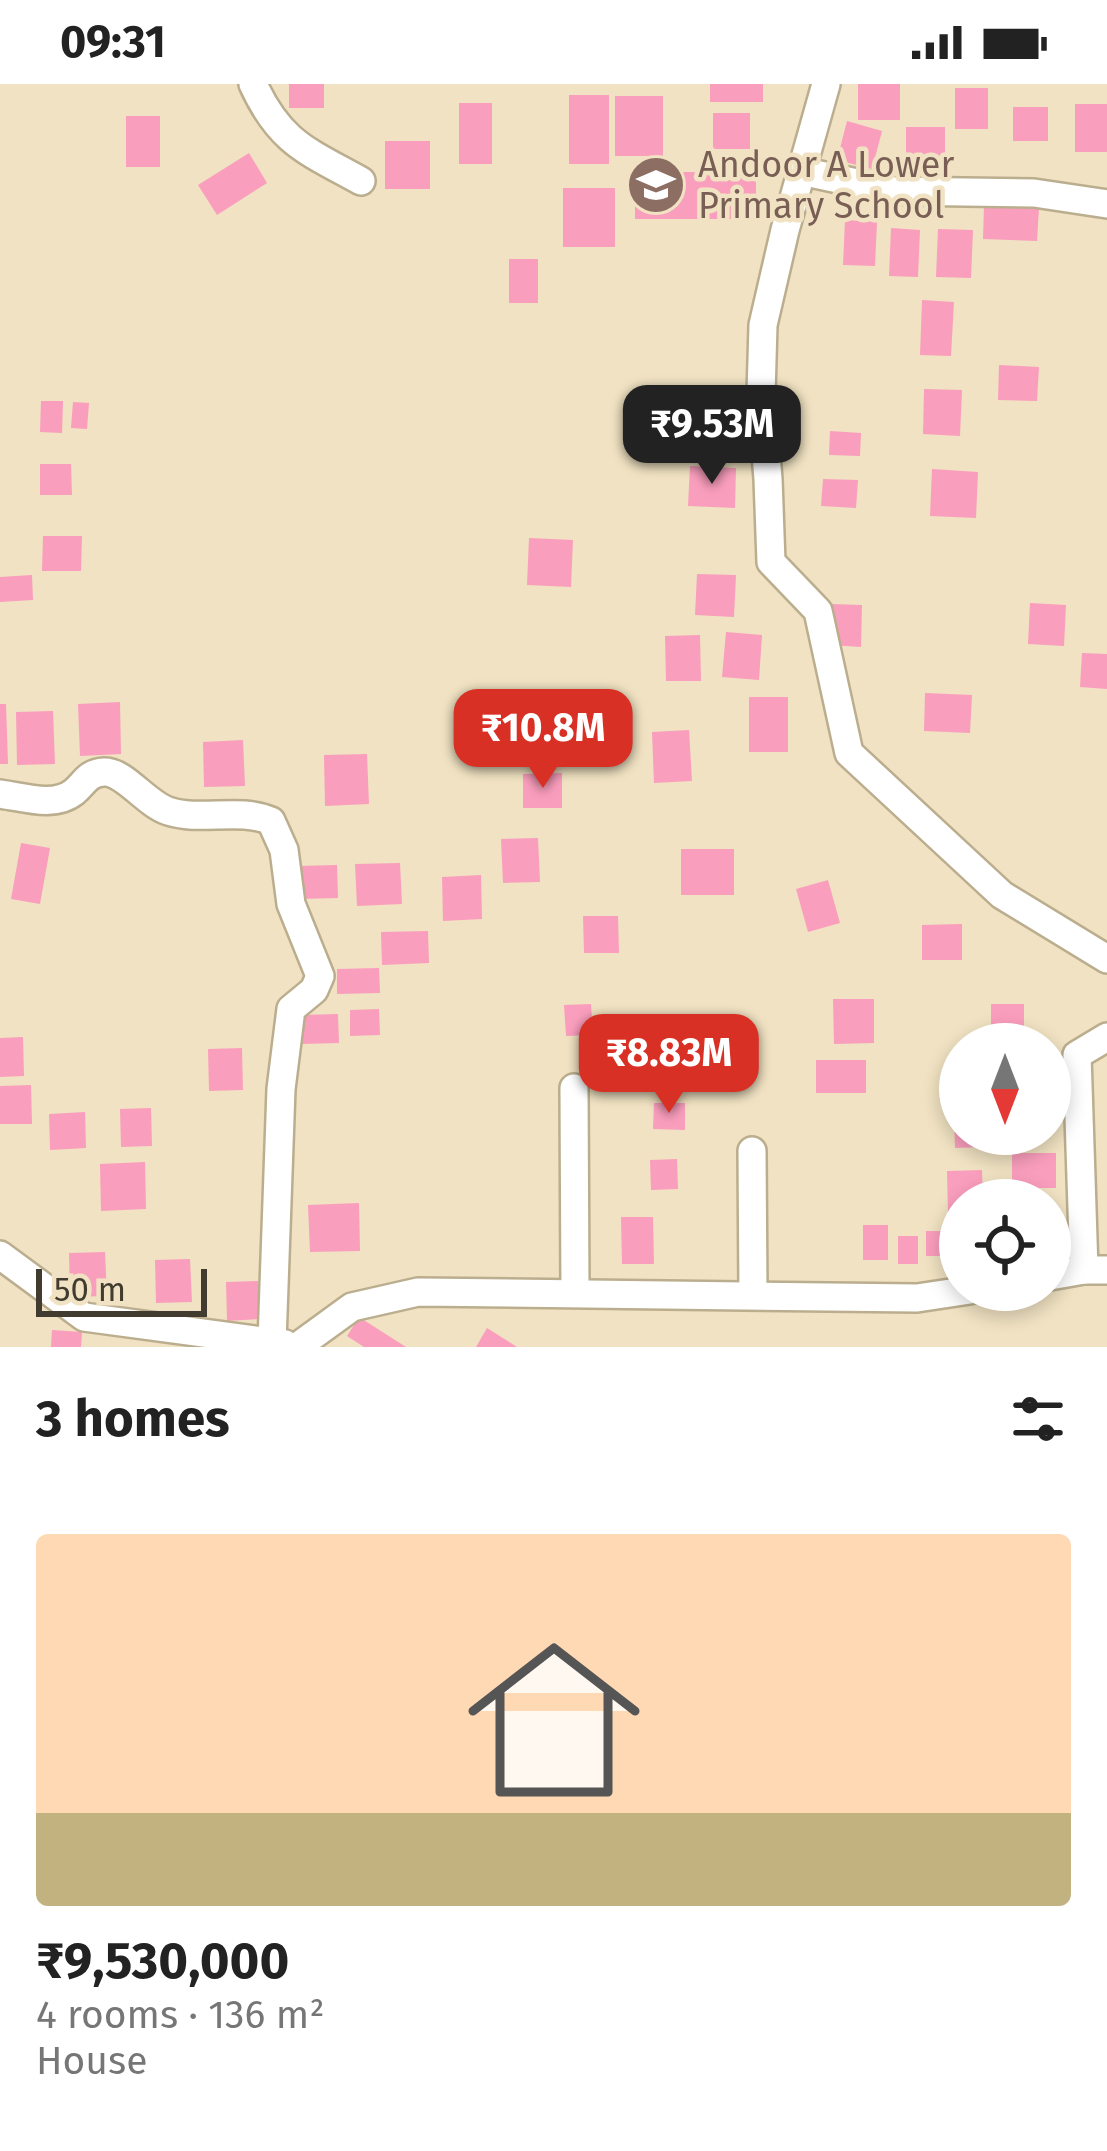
<!DOCTYPE html>
<html lang="en">
<head>
<meta charset="utf-8">
<style>
	body { margin:0; font-family:"Fira Sans",sans-serif; background:#f2f2f2; color:#222; height:100vh; display:flex; flex-direction:column; font-size:45px; white-space:nowrap }
	* { box-sizing:border-box; margin:0 }
	p { font-size:39px; color:#767676 }
	.icon { flex:none; width:66px; height:66px; fill:none; stroke:currentColor; stroke-width:2; stroke-linecap:round; stroke-linejoin:round }
	.map { position:relative; height:1263px; overflow:hidden }
	.panel { display:flex; flex-direction:column; background:#fff; flex:1 }
	.panel>* { flex:none }
	.needle { width:78px; rotate:180deg }
	.buttons { position:absolute; left:939px; top:939px; display:grid; gap:24px }
	.buttons a { display:grid; place-items:center; width:132px; height:132px; border-radius:50%; background:#fff; box-shadow:0 6px 18px #0003; font-size:60px }
	.scale { position:absolute; left:36px; bottom:30px; width:171px; box-sizing:border-box; padding-left:12px; border:6px solid #413c2f; border-top:0; font-size:33px; line-height:42px; white-space:nowrap; color:#413c2f; -webkit-text-stroke:9px #f0e2c2; paint-order:stroke }
	.price { position:absolute; translate:-50% -102px; padding:0 27px; border-radius:24px; background:#d93025; color:#fff; font-size:39px; line-height:78px; filter:drop-shadow(0 3px 6px #0008) }
	.price::after { content:''; position:absolute; left:50%; top:72px; width:36px; height:27px; margin-left:-18px; background:inherit; clip-path:polygon(0 0,100% 0,50% 100%) }
	.price.selected { background:#222; color:#fff }
	ul { padding:0; list-style:none }
	li { display:grid; align-content:center; gap:24px; height:636px; padding:0 36px }
	li+li { border-top:3px solid #e0e0e0 }
	li span { display:grid; place-items:center; height:372px; border-radius:12px; color:#555 }
	li>.icon { margin-inline-start:auto }
	span .icon { width:216px; height:216px; fill:#fffc; stroke-width:1 }
	li b { font-size:51px }
	h2 { display:flex; justify-content:space-between; align-items:center; height:144px; padding:0 36px; font-size:51px }
	.status { display:flex; justify-content:space-between; align-items:center; height:84px; padding:0 60px; background:#fff; direction:ltr }
	.status svg { height:33px; fill:currentColor }
	.map>svg:first-child { display:block }
	.building { fill:#fa9ebd }
	.lines { fill:none; stroke-linecap:round; stroke-linejoin:round }
	.minor-casing { stroke:#bbae8e; stroke-width:32 }
	.minor { stroke:#fff; stroke-width:27 }
	.labels { text-anchor:middle; stroke-width:9; stroke-linejoin:round; paint-order:stroke }
	.education-label { font-size:36px; fill:#785e54; stroke:#f0e2c2; text-anchor:start }
</style>
</head>
<body>
<div class="status"><b>09:31</b><svg viewBox="0 0 49 12"><path d="M0 12V9h3v3zM5 12V6h3v6zM10 12V3h3v9zM15 12V0h3v12zM26 1h20v11H26zM47 4h2v5h-2z"/></svg></div>
<div class="map">
<svg width="1107" height="1263" viewBox="0 0 1107 1263">
	<rect width="100%" height="100%" fill="#f0e2c2"/>
	<g class="building">
		<rect x="289" y="0" width="35" height="24"/>
		<rect x="710" y="0" width="53" height="18"/>
		<rect x="858" y="0" width="42" height="36"/>
		<rect x="955" y="4" width="33" height="41"/>
		<rect x="569" y="11" width="40" height="69"/>
		<rect x="615" y="12" width="48" height="60"/>
		<rect x="459" y="19" width="33" height="61"/>
		<rect x="1075" y="20" width="32" height="48"/>
		<rect x="1013" y="23" width="35" height="34"/>
		<rect x="713" y="29" width="37" height="36"/>
		<rect x="126" y="32" width="34" height="51"/>
		<polygon points="847,37 882,47 872,85 837,76"/>
		<rect x="906" y="43" width="39" height="35"/>
		<rect x="385" y="57" width="45" height="48"/>
		<polygon points="249,69 267,99 217,131 198,101"/>
		<rect x="635" y="88" width="121" height="47"/>
		<rect x="563" y="104" width="52" height="59"/>
		<polygon points="984,121 1039,124 1037,157 983,155"/>
		<polygon points="845,136 877,138 875,182 843,181"/>
		<polygon points="891,144 920,146 918,193 889,192"/>
		<polygon points="938,145 973,146 971,194 936,193"/>
		<rect x="509" y="175" width="29" height="44"/>
		<polygon points="922,216 954,218 951,272 920,271"/>
		<polygon points="999,281 1039,283 1037,317 998,316"/>
		<polygon points="924,305 962,306 960,352 923,350"/>
		<polygon points="41,317 63,317 62,349 40,348"/>
		<polygon points="73,318 89,319 87,345 71,344"/>
		<polygon points="830,347 861,349 860,372 829,371"/>
		<polygon points="40,380 71,380 72,411 40,411"/>
		<polygon points="690,382 736,384 735,424 688,422"/>
		<polygon points="932,385 978,388 976,434 930,432"/>
		<polygon points="823,395 858,396 856,424 821,422"/>
		<polygon points="43,452 82,452 81,487 42,487"/>
		<polygon points="529,454 573,456 571,503 527,501"/>
		<polygon points="697,490 736,491 734,533 695,531"/>
		<polygon points="32,491 33,516 0,518 0,493"/>
		<polygon points="1030,519 1066,521 1064,562 1028,560"/>
		<polygon points="832,520 862,521 861,563 830,561"/>
		<polygon points="726,548 762,551 759,596 722,593"/>
		<polygon points="700,551 701,597 666,597 665,552"/>
		<polygon points="1082,569 1107,570 1107,605 1080,603"/>
		<polygon points="925,609 972,611 970,649 924,647"/>
		<rect x="749" y="613" width="39" height="55"/>
		<polygon points="120,618 121,670 80,672 78,620"/>
		<polygon points="0,620 6,620 8,680 0,680"/>
		<polygon points="53,627 55,680 17,681 16,628"/>
		<polygon points="689,646 692,697 654,699 652,648"/>
		<polygon points="243,656 245,702 204,703 203,658"/>
		<polygon points="367,670 369,720 325,722 324,671"/>
		<polygon points="562,689 562,724 523,724 523,690"/>
		<polygon points="538,754 540,798 503,799 501,755"/>
		<polygon points="21,759 50,764 40,820 11,815"/>
		<rect x="681" y="765" width="53" height="46"/>
		<polygon points="400,779 402,820 357,822 355,780"/>
		<polygon points="337,781 338,814 299,815 298,782"/>
		<polygon points="481,791 482,835 443,837 442,793"/>
		<polygon points="828,796 840,839 808,848 796,805"/>
		<polygon points="583,832 618,832 619,869 584,869"/>
		<polygon points="962,840 962,876 922,876 922,841"/>
		<polygon points="428,847 429,879 382,881 381,848"/>
		<polygon points="379,884 380,909 337,910 337,885"/>
		<polygon points="833,915 874,915 874,959 834,960"/>
		<polygon points="591,920 593,951 566,952 564,921"/>
		<rect x="991" y="920" width="33" height="31"/>
		<polygon points="379,925 380,951 350,952 350,926"/>
		<polygon points="338,930 339,959 302,960 302,931"/>
		<polygon points="23,953 24,992 0,993 0,954"/>
		<polygon points="242,964 243,1006 209,1007 208,965"/>
		<polygon points="647,967 677,967 678,995 647,996"/>
		<rect x="816" y="976" width="50" height="33"/>
		<polygon points="31,1001 32,1040 0,1040 0,1002"/>
		<polygon points="654,1019 685,1019 685,1046 653,1045"/>
		<polygon points="151,1024 152,1062 121,1063 120,1025"/>
		<polygon points="85,1028 86,1064 50,1066 49,1030"/>
		<polygon points="960,1035 960,1050 982,1050 983,1063 955,1064 954,1036"/>
		<rect x="1012" y="1069" width="44" height="35"/>
		<polygon points="677,1075 678,1105 651,1106 650,1076"/>
		<polygon points="145,1078 146,1125 101,1127 100,1080"/>
		<polygon points="982,1086 983,1116 960,1116 960,1129 948,1130 947,1087"/>
		<polygon points="359,1119 360,1167 310,1168 308,1121"/>
		<polygon points="621,1133 653,1133 654,1180 622,1180"/>
		<rect x="863" y="1141" width="25" height="35"/>
		<rect x="926" y="1147" width="27" height="25"/>
		<rect x="898" y="1152" width="20" height="28"/>
		<polygon points="105,1168 107,1212 70,1213 69,1169"/>
		<polygon points="190,1175 192,1218 156,1219 155,1176"/>
		<polygon points="258,1197 260,1235 227,1237 226,1198"/>
		<polygon points="359,1233 406,1263 364,1263 347,1252"/>
		<polygon points="487,1244 517,1263 476,1263"/>
		<polygon points="52,1246 82,1248 81,1263 51,1263"/>
	</g>
	<g class="lines">
		<defs>
			<g id="minor">
				<path d="M253,0C280,59 307,67 361,97"/>
				<polyline points="826,0 785,146 763,241 761,310 768,395 771,478 818,527 849,669 1002,811 1107,875"/>
				<polyline points="801,87 894,107 1034,109 1107,120"/>
				<path d="M0,710C23,713 54,724 74,708C85,699 87,689 104,688C124,687 145,719 168,727C201,738 239,723 271,737L284,766L291,820L320,892L314,906L291,925L281,1005L272,1258"/>
				<polyline points="574,1004 575,1209"/>
				<polyline points="752,1067 753,1211"/>
				<polyline points="0,1171 84,1233 285,1260"/>
				<polyline points="1084,1186 1077,971 1107,953"/>
				<polyline points="1050,1192 1084,1186 1107,1186"/>
				<polyline points="297,1263 352,1223 418,1208 917,1214 970,1206"/>
			</g>
		</defs>
		<use href="#minor" class="minor-casing"/>
		<use href="#minor" class="minor"/>
	</g>
	<defs>
		<symbol id="school-disc" viewBox="-11 -11 22 22"><circle r="9.5" fill="#8d6e63" stroke="#f0e2c2"/><path d="M0-5L7-2L0 1L-7-2ZM-4 1L0 2.5L4 1V4Q0 6-4 4Z" fill="#fff"/></symbol>
	</defs>
	<g fill-rule="evenodd">
		<use href="#school-disc" x="623" y="68" width="66" height="66"/>
	</g>
	<g class="labels">
		<g class="education-label">
			<text x="698" y="93">Andoor A Lower<tspan x="698" dy="41">Primary School</tspan></text>
		</g>
	</g>
</svg>
<div class="buttons">
<a><svg class="needle" viewBox="-14 -14 28 28"><path d="M0-13l5 13h-10z" fill="#e53935"/><path d="M0 13l5-13h-10z" fill="#767676"/></svg></a>
<a><svg class="icon" aria-label="locate" viewBox="0 0 24 24"><circle cx="12" cy="12" r="6"/><path d="M12 2v4M12 18v4M2 12h4M18 12h4"/></svg></a>
</div>
<div class="scale">50 m</div>
<b class="price selected" style="left:712px;top:403px">₹9.53M</b>
<b class="price" style="left:543px;top:707px">₹10.8M</b>
<b class="price" style="left:669px;top:1032px">₹8.83M</b>
</div>
<section class="panel">
<h2>3 homes<svg class="icon" aria-label="filters" viewBox="0 0 24 24"><path d="M4 7h16M4 17h16"/><circle cx="9" cy="7" r="2"/><circle cx="15" cy="17" r="2"/></svg></h2>
<ul>
<li><span style="background:linear-gradient(#ffd9b3 75%,#c2b280 0)"><svg class="icon" aria-label="home" viewBox="0 0 24 24"><path d="M3 11l9-7 9 7M6 9v11h12V9"/></svg></span><div><b>₹9,530,000</b><p>4 rooms · 136 m²</p><p>House</p></div></li>
</ul>
</section>
</body>
</html>
